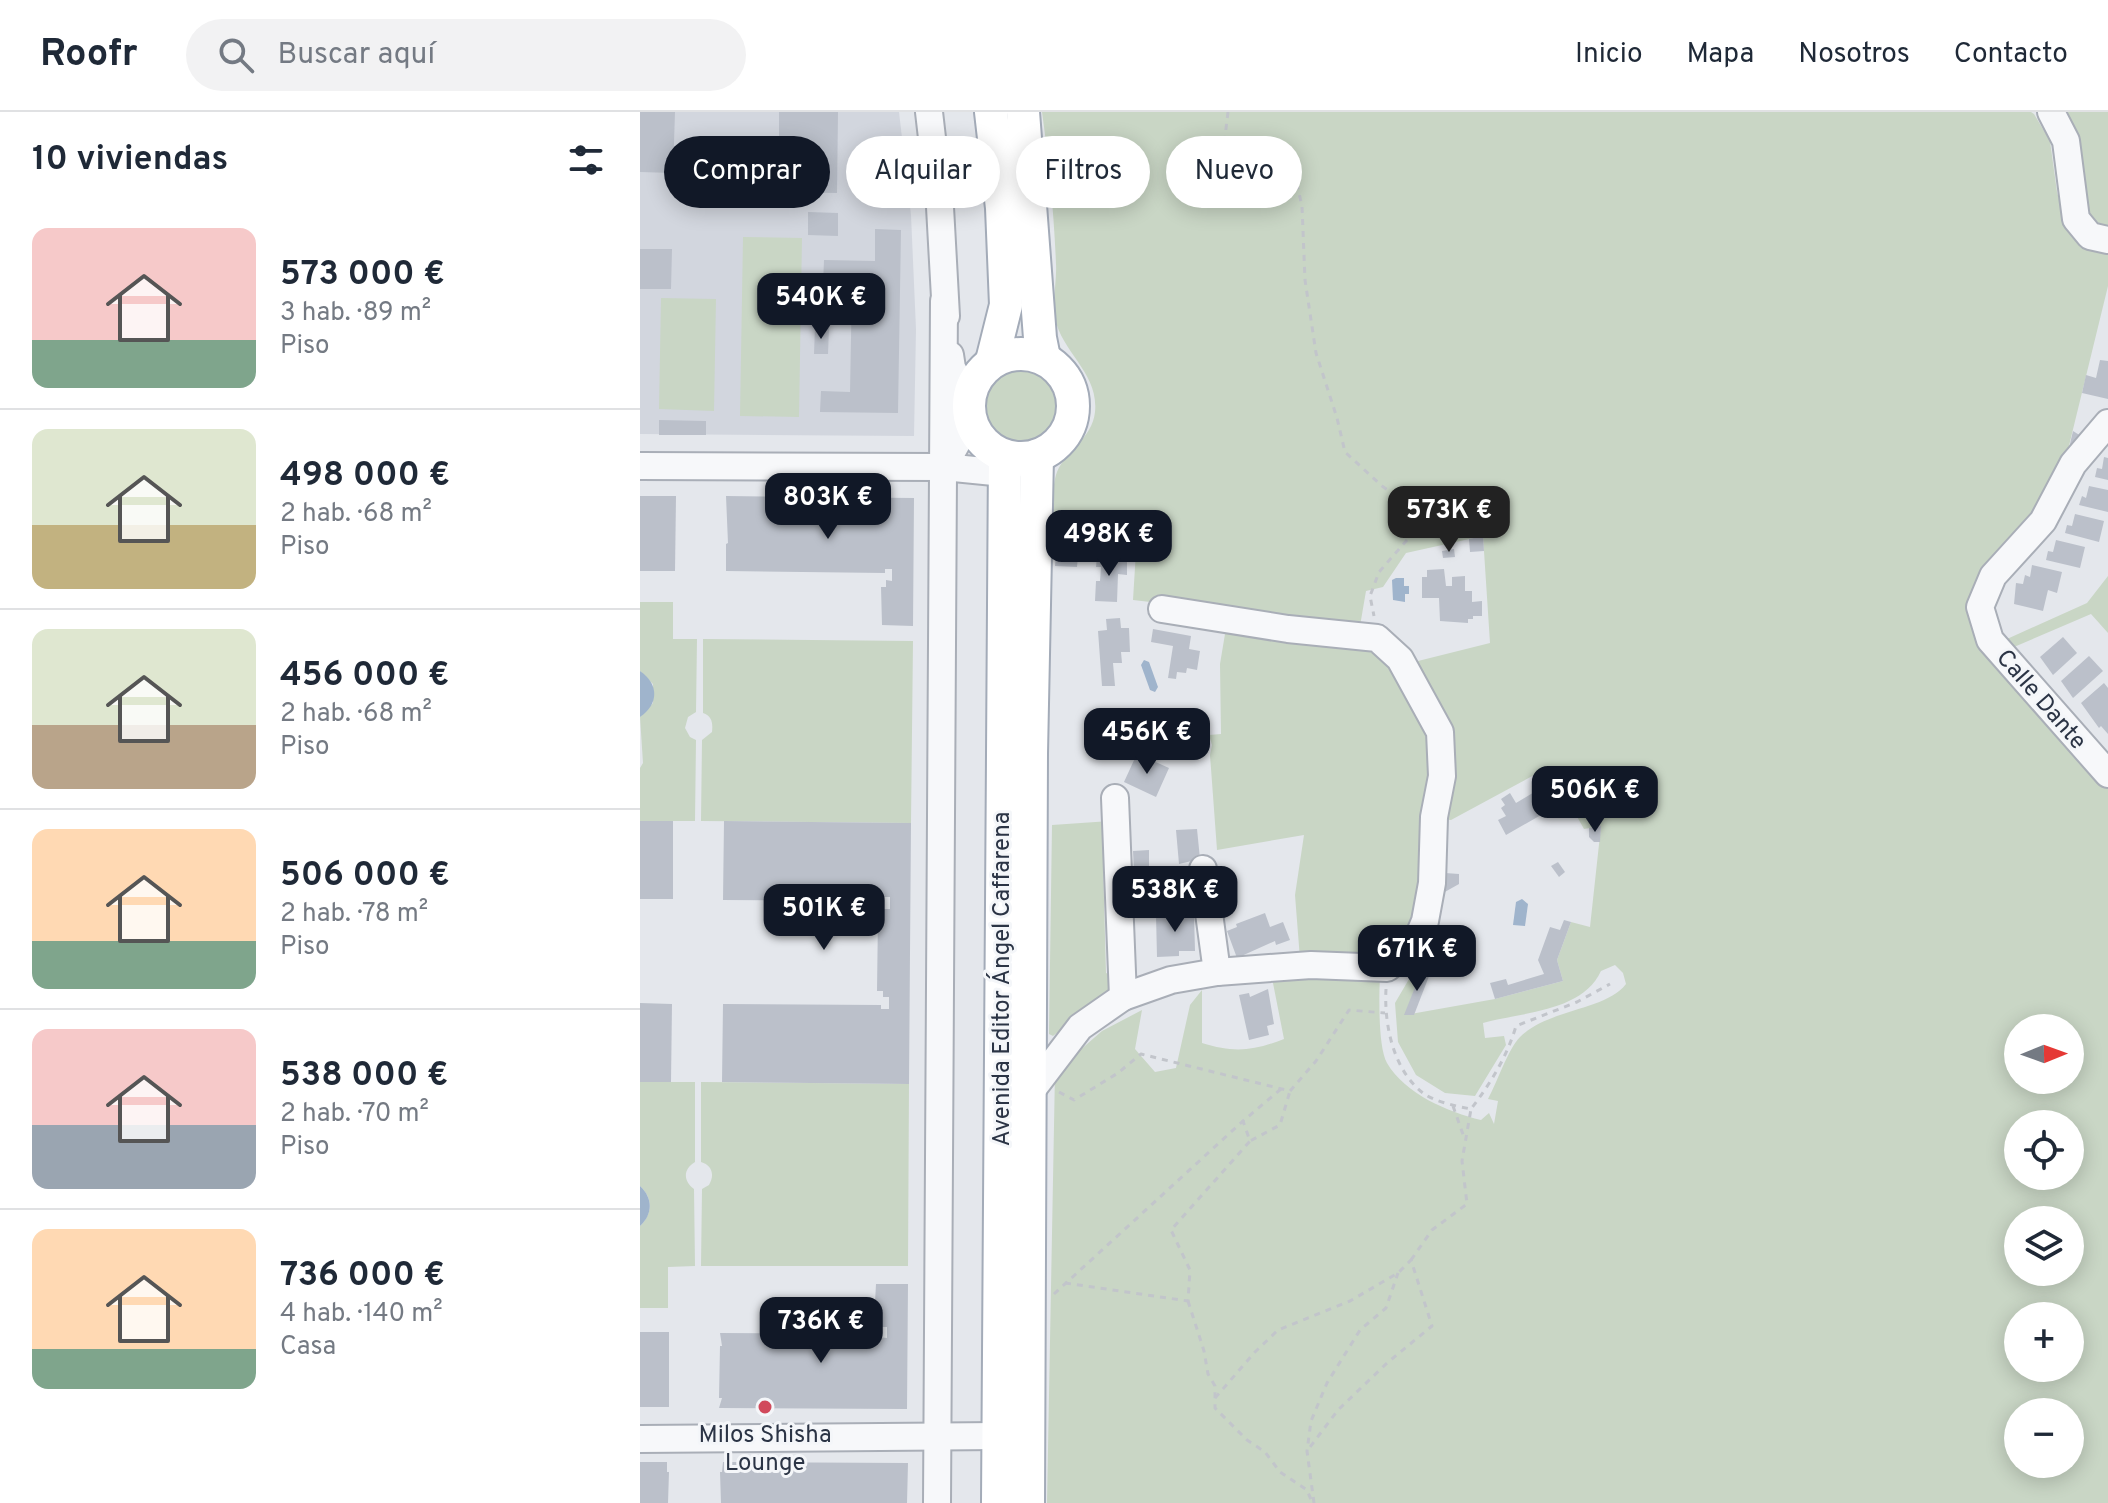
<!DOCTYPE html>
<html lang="es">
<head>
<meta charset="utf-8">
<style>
	body { margin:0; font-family:Overpass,sans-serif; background:#f2f2f3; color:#1f2937; height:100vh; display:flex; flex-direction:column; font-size:30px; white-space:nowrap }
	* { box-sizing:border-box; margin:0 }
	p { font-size:26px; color:#747a83 }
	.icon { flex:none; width:44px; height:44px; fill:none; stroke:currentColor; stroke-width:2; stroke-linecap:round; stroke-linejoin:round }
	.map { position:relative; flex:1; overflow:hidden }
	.details { display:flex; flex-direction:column; background:#fff; width:640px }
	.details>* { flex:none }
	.banner { position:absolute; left:24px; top:24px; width:760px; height:72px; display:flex; gap:16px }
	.needle { width:52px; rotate:89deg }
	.tools { position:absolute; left:1364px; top:902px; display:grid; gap:16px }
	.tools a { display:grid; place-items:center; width:80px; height:80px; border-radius:50%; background:#fff; box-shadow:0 4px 20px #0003; font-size:40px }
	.price { position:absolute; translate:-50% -68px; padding:0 18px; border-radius:16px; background:#111827; color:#fff; font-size:26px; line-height:52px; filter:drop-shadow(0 2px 4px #0008) }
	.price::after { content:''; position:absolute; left:50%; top:48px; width:24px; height:18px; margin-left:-12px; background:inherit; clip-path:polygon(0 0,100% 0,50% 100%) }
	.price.selected { background:#222; color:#fff }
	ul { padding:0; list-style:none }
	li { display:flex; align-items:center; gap:24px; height:200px; padding:0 32px }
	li+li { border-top:2px solid #e0e1e3 }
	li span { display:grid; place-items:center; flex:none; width:224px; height:160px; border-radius:16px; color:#555 }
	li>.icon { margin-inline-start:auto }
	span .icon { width:96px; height:96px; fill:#fffc; stroke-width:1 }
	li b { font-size:34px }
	h2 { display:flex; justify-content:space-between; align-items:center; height:96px; padding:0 32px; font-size:34px }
	.chip { padding:0 28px; border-radius:36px; background:#fff; box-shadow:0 4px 20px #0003; font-size:28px; line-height:72px }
	.chip.selected { background:#111827; color:#fff }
	header { display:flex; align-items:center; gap:48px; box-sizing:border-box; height:112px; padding:0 40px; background:#fff; border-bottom:2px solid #e0e1e3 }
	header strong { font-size:38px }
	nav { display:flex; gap:44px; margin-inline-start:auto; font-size:28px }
	.search { width:560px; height:72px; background:#f2f2f3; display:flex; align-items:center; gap:20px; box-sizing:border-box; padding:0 28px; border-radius:44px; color:#747a83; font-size:30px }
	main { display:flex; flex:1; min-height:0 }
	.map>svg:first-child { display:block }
	.built { fill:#d2d6de }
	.green { fill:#c9d6c5; fill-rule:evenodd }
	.water { fill:#9fb4cc }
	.building { fill:#bbc0ca }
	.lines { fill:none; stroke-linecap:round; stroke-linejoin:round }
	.minor-casing { stroke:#a9aeb7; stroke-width:30 }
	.major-casing { stroke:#a3abb8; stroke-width:36 }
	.path { stroke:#c2c5cb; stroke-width:3; stroke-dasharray:6 6; stroke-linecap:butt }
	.minor { stroke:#f7f8fa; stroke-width:26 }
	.major { stroke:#fff; stroke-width:32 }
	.poi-dot { fill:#d1495b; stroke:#f4f6f9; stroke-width:3 }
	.labels { text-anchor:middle; stroke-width:6; stroke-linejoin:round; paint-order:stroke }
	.street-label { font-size:24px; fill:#2b3445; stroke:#f4f6f9 }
	.poi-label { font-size:24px; fill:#2b3445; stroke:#f4f6f9 }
</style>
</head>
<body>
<header>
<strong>Roofr</strong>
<div class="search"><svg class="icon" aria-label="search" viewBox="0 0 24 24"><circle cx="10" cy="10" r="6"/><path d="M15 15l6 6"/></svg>Buscar aquí</div>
<nav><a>Inicio</a><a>Mapa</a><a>Nosotros</a><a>Contacto</a></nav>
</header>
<main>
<section class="details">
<h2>10 viviendas<svg class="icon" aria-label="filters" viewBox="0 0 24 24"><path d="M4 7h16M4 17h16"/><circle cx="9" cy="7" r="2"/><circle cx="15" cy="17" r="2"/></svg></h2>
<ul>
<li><span style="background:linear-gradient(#f6c9c9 70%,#7fa58c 0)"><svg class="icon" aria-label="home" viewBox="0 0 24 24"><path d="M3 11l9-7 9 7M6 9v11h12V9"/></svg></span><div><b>573 000 €</b><p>3 hab. · 89 m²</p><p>Piso</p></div></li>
<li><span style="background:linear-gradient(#dfe7d0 60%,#c2b280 0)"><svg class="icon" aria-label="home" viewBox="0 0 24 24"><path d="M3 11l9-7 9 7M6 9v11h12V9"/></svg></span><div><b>498 000 €</b><p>2 hab. · 68 m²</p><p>Piso</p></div></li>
<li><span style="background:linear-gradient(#dfe7d0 60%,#b9a48a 0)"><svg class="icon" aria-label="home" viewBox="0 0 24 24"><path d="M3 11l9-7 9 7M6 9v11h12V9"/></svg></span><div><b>456 000 €</b><p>2 hab. · 68 m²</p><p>Piso</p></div></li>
<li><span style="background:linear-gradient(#ffd9b3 70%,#7fa58c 0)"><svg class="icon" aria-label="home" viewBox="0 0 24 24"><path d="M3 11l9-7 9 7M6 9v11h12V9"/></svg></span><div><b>506 000 €</b><p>2 hab. · 78 m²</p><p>Piso</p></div></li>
<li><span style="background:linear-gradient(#f6c9c9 60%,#9aa5b1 0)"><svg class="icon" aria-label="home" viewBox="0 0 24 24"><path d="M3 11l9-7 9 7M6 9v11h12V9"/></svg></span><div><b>538 000 €</b><p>2 hab. · 70 m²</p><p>Piso</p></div></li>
<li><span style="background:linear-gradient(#ffd9b3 75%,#7fa58c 0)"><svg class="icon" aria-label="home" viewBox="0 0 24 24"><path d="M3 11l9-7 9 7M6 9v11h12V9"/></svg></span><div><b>736 000 €</b><p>4 hab. · 140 m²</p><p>Casa</p></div></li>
</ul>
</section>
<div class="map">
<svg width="1468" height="1391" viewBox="0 0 1468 1391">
	<rect width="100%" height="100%" fill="#e4e7ec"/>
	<polygon class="built" points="0,0 259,0 271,103 276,217 274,324 0,322"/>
	<g class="green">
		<path d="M402,0H1391L1394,2L1410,29L1417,80L1429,121L1452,136L1468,139V174L1426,346L1401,393L1330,498L1397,599L1468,675V1391H407L415,960L462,919L502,898L495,937L515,960L536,956L550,893L562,878V931C594,941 613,939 644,927L632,866L740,864C739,884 738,935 747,951C765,982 808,1000 841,1008L849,1001L854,1012L858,989L848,987C857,971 868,937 880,925C910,896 965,899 986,872L983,861L975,853L961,859C942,900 882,900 843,911L845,926L864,924L866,933L835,984L805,981L776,963L758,930L755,891L772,862L781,860L765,903L855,887L923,869L917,848L931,810L950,815L961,714L944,717L909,655L811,708L799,707L808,668L766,552L850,531L843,424L766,441L743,475L726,479L720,514L493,488L496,439L414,433C414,414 410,378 417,360C426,338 452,327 455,300C459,261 422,241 415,206C412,189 417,169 416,152C414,101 409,51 402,0ZM1378,916H1430V968H1378ZM1378,1012H1430V1064H1378ZM1378,1108H1430V1160H1378ZM1378,1204H1430V1256H1378ZM1378,1300H1430V1352H1378Z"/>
		<polygon points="1424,0 1468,0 1468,116 1458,114 1447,107"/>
		<polygon points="103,125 162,126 159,305 100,304"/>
		<polygon points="21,186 76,187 74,299 19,297"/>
		<circle cx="382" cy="292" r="40"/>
		<polygon points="1468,464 1468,521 1451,502 1374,535 1367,527 1447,491"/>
		<polygon points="0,490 33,490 33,527 57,527 56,600 48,605 45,616 50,625 56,628 55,709 0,709 0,656 3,651 0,605 13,591 13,572 0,559"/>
		<polygon points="587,510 742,541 794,622 784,794 755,843 660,847 655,783 664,723 577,738 570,643 572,633 569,623 581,622 580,552"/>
		<path d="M63,527L273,529L271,711L61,709L62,628L72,620C73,611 72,604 63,601Z"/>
		<polygon points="470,709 472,743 463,752 466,861 475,865 474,875 413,924 409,922 412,713"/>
		<path d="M0,970H55V1050C43,1057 43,1069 54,1077L55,1154L28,1155V1196H0V1114C13,1101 13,1086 0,1074Z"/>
		<path d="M61,970L269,972L268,1154H61L62,1077L69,1073C75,1063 72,1053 61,1050Z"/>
	</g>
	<g class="water">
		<polygon points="756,466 764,466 764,474 769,474 769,482 765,482 765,490 753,488 752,468"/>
		<polygon points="504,548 509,550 518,575 515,580 510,578 501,553"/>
		<path d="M0,559C19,572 19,592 0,605Z"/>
		<polygon points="882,787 888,792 885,814 873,813 876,790"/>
		<path d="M0,1074C13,1086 13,1102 0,1114Z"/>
	</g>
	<g class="building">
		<polygon points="0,0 35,0 33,61 0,60"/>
		<polygon points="139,0 198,0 197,81 139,80"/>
		<polygon points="168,100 198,101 198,124 168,123"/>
		<polygon points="235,117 261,118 258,301 180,300 181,279 210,280 212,173 183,173 184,148 235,149"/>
		<polygon points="0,137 32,137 31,177 0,177"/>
		<polygon points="175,215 189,216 188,242 174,242"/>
		<polygon points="1460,248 1468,249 1468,287 1442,281 1446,263 1456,266"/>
		<polygon points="19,308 66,309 66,323 19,323"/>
		<polygon points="1433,319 1441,324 1427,345"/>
		<polygon points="1464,345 1468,346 1468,368 1455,365 1457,356 1462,357"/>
		<polygon points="1449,374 1468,378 1468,400 1439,393 1442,384 1446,386"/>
		<polygon points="0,384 36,384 35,459 0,459"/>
		<polygon points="86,384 274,386 273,514 242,513 241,475 246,475 246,468 252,469 252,457 245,457 245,461 86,459 86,432 88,431"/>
		<polygon points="1435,402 1464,409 1459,430 1425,421 1427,413 1432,414"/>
		<polygon points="843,424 844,439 830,440 829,427"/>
		<polygon points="1416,428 1445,435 1440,456 1406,448 1408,439 1413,440"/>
		<polygon points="814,437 815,445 803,446 802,439"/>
		<polygon points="416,443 438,444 437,455 415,454"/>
		<polygon points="457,444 480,445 480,449 487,449 487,463 478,462 477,490 455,489 456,469 460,469 461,455 456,455"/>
		<polygon points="1392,453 1422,460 1417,481 1408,478 1403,499 1374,492 1376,471 1383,472 1385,463 1390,465"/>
		<polygon points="804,457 806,474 812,474 812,465 825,464 825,479 832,479 832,490 842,489 842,504 833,504 833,507 828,507 828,511 800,509 799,486 782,486 782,465 787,465 787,458"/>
		<polygon points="480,506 481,516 489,516 490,540 481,540 482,551 473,551 475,574 462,574 458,519 467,518 466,507"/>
		<polygon points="513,517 551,524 549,537 560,539 557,558 547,556 546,561 537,560 536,567 528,566 533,534 511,530"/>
		<polygon points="1423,525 1437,541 1413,563 1400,545"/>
		<polygon points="1449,544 1463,559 1433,586 1421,569"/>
		<polygon points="1464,571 1468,576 1468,622 1461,614 1459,616 1441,591"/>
		<polygon points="495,646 508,651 509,647 529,656 516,685 484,670"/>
		<polygon points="896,679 908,699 866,723 858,708 866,704 861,696 865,693 861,687 870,681 876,691"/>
		<rect x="0" y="709" width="33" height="78"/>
		<polygon points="84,709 271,711 269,972 82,970 83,892 241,893 241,897 249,897 249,885 243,885 243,879 237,879 238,803 244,803 244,797 250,797 250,785 243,785 243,789 83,788"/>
		<polygon points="961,714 960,730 954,730 949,725 949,716"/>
		<polygon points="557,717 560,747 539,752 536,718"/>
		<polygon points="509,738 509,763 516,763 516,766 536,766 537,784 516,785 516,780 495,781 493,739"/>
		<polygon points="918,750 925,760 919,765 911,754"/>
		<polygon points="805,761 819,762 819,772 803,781"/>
		<polygon points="625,801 630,815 643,810 650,828 636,833 635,829 597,846 587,819 597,815 596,812"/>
		<polygon points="554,802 555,839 539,839 539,844 517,845 516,803"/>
		<polygon points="924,808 931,810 917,848 923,869 855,887 850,871 866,867 868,873 904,862 898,848 910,815 920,818"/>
		<polygon points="791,859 774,903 764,903 781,860"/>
		<polygon points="628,877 634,912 627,914 629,923 609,928 599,883 609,881 610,885"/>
		<polygon points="0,891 32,892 31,970 0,970"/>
		<polygon points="236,1172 268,1172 267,1297 79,1296 82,1286 79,1286 80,1234 82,1234 80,1221 238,1222 238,1225 247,1226 247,1215 240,1215 240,1209 234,1209"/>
		<rect x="0" y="1220" width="29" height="75"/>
		<polygon points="0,1350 27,1350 27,1360 29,1360 28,1391 0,1391"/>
		<polygon points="83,1350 268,1351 267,1391 81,1391 80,1360 82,1360"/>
	</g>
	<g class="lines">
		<defs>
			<g id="minor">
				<polyline points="289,0 300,95 306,204"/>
				<polyline points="1411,0 1426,29 1436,107 1450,124 1468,128"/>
				<polyline points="310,243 312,256 329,287"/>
				<polyline points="1468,311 1433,352 1403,409 1353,464 1340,495 1350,528 1468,662"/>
				<polyline points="305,352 330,308"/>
				<polyline points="0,354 304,355 364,361 379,348"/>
				<polyline points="522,497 648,517 737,526 760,547 800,620 802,664 794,705 792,771 785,809 774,835 747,856 671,853 577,860"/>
				<polyline points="483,885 531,868 577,860 563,757"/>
				<polyline points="389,982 440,915 483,885 475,686"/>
				<polyline points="0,1327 359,1324"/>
				<polyline points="297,1391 304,189"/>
			</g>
			<g id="major">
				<polyline points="351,0 362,96 366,193 352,249"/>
				<polyline points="383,0 400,226 404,246"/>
				<circle cx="381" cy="294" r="52"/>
				<polyline points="358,1391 365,344"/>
				<polyline points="388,1391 391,642 397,344"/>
			</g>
		</defs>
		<use href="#minor" class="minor-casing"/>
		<use href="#major" class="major-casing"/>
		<g class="path">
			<polyline points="588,0 584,33 649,39 662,94 665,168 676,241 697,306 705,340 742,374 768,392 775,419 739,460 730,484 734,504"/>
			<path d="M746,877C744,912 753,958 783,981C795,990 816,994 831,997C850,972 867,945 876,914L937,890L970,872"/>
			<polyline points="641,977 603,1009 610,1029 640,1013 650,979"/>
			<polyline points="419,980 434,988 478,961 501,942 650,979 676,949 709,898 745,901"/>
			<polyline points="813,994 825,1028"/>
			<polyline points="771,1148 792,1118 827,1092 822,1049 831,997"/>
			<polyline points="425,1171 548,1189 550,1158 531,1118 610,1029"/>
			<polyline points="414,1182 603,1009"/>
			<polyline points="548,1189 564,1239 568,1262 575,1274 575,1296 607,1328 625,1340 640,1360 667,1378 672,1390"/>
			<polyline points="575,1286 615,1240 638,1218 710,1189 758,1161 771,1148 792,1214 747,1251 698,1298 667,1339"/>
			<polyline points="674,1391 667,1339 671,1309 687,1271 720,1218 746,1196 758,1161"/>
		</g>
		<use href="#minor" class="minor"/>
		<use href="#major" class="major"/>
	</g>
	<circle class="poi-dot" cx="125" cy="1295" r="8"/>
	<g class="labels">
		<g class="street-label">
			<text transform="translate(1402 587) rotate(49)" y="8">Calle Dante</text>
			<text transform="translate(361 867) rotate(-90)" y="8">Avenida Editor Ángel Caffarena</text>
		</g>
		<g class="poi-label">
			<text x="125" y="1330">Milos Shisha<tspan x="125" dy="28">Lounge</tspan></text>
		</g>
	</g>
</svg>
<div class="tools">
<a><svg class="needle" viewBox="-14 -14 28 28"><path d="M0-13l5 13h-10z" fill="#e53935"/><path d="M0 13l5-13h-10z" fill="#747a83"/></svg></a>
<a><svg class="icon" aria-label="locate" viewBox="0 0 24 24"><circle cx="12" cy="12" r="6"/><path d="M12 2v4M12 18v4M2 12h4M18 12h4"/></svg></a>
<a><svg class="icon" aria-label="layers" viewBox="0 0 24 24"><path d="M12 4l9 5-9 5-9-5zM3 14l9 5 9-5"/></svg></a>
<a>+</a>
<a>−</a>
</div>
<b class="price" style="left:181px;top:229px">540K €</b>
<b class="price" style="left:188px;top:429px">803K €</b>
<b class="price selected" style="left:809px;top:442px">573K €</b>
<b class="price" style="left:469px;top:466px">498K €</b>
<b class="price" style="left:507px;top:664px">456K €</b>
<b class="price" style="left:955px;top:722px">506K €</b>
<b class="price" style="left:535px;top:822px">538K €</b>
<b class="price" style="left:184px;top:840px">501K €</b>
<b class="price" style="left:777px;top:881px">671K €</b>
<b class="price" style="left:181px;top:1253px">736K €</b>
<div class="banner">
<a class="chip selected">Comprar</a>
<a class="chip">Alquilar</a>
<a class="chip">Filtros</a>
<a class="chip">Nuevo</a>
</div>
</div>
</main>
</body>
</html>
